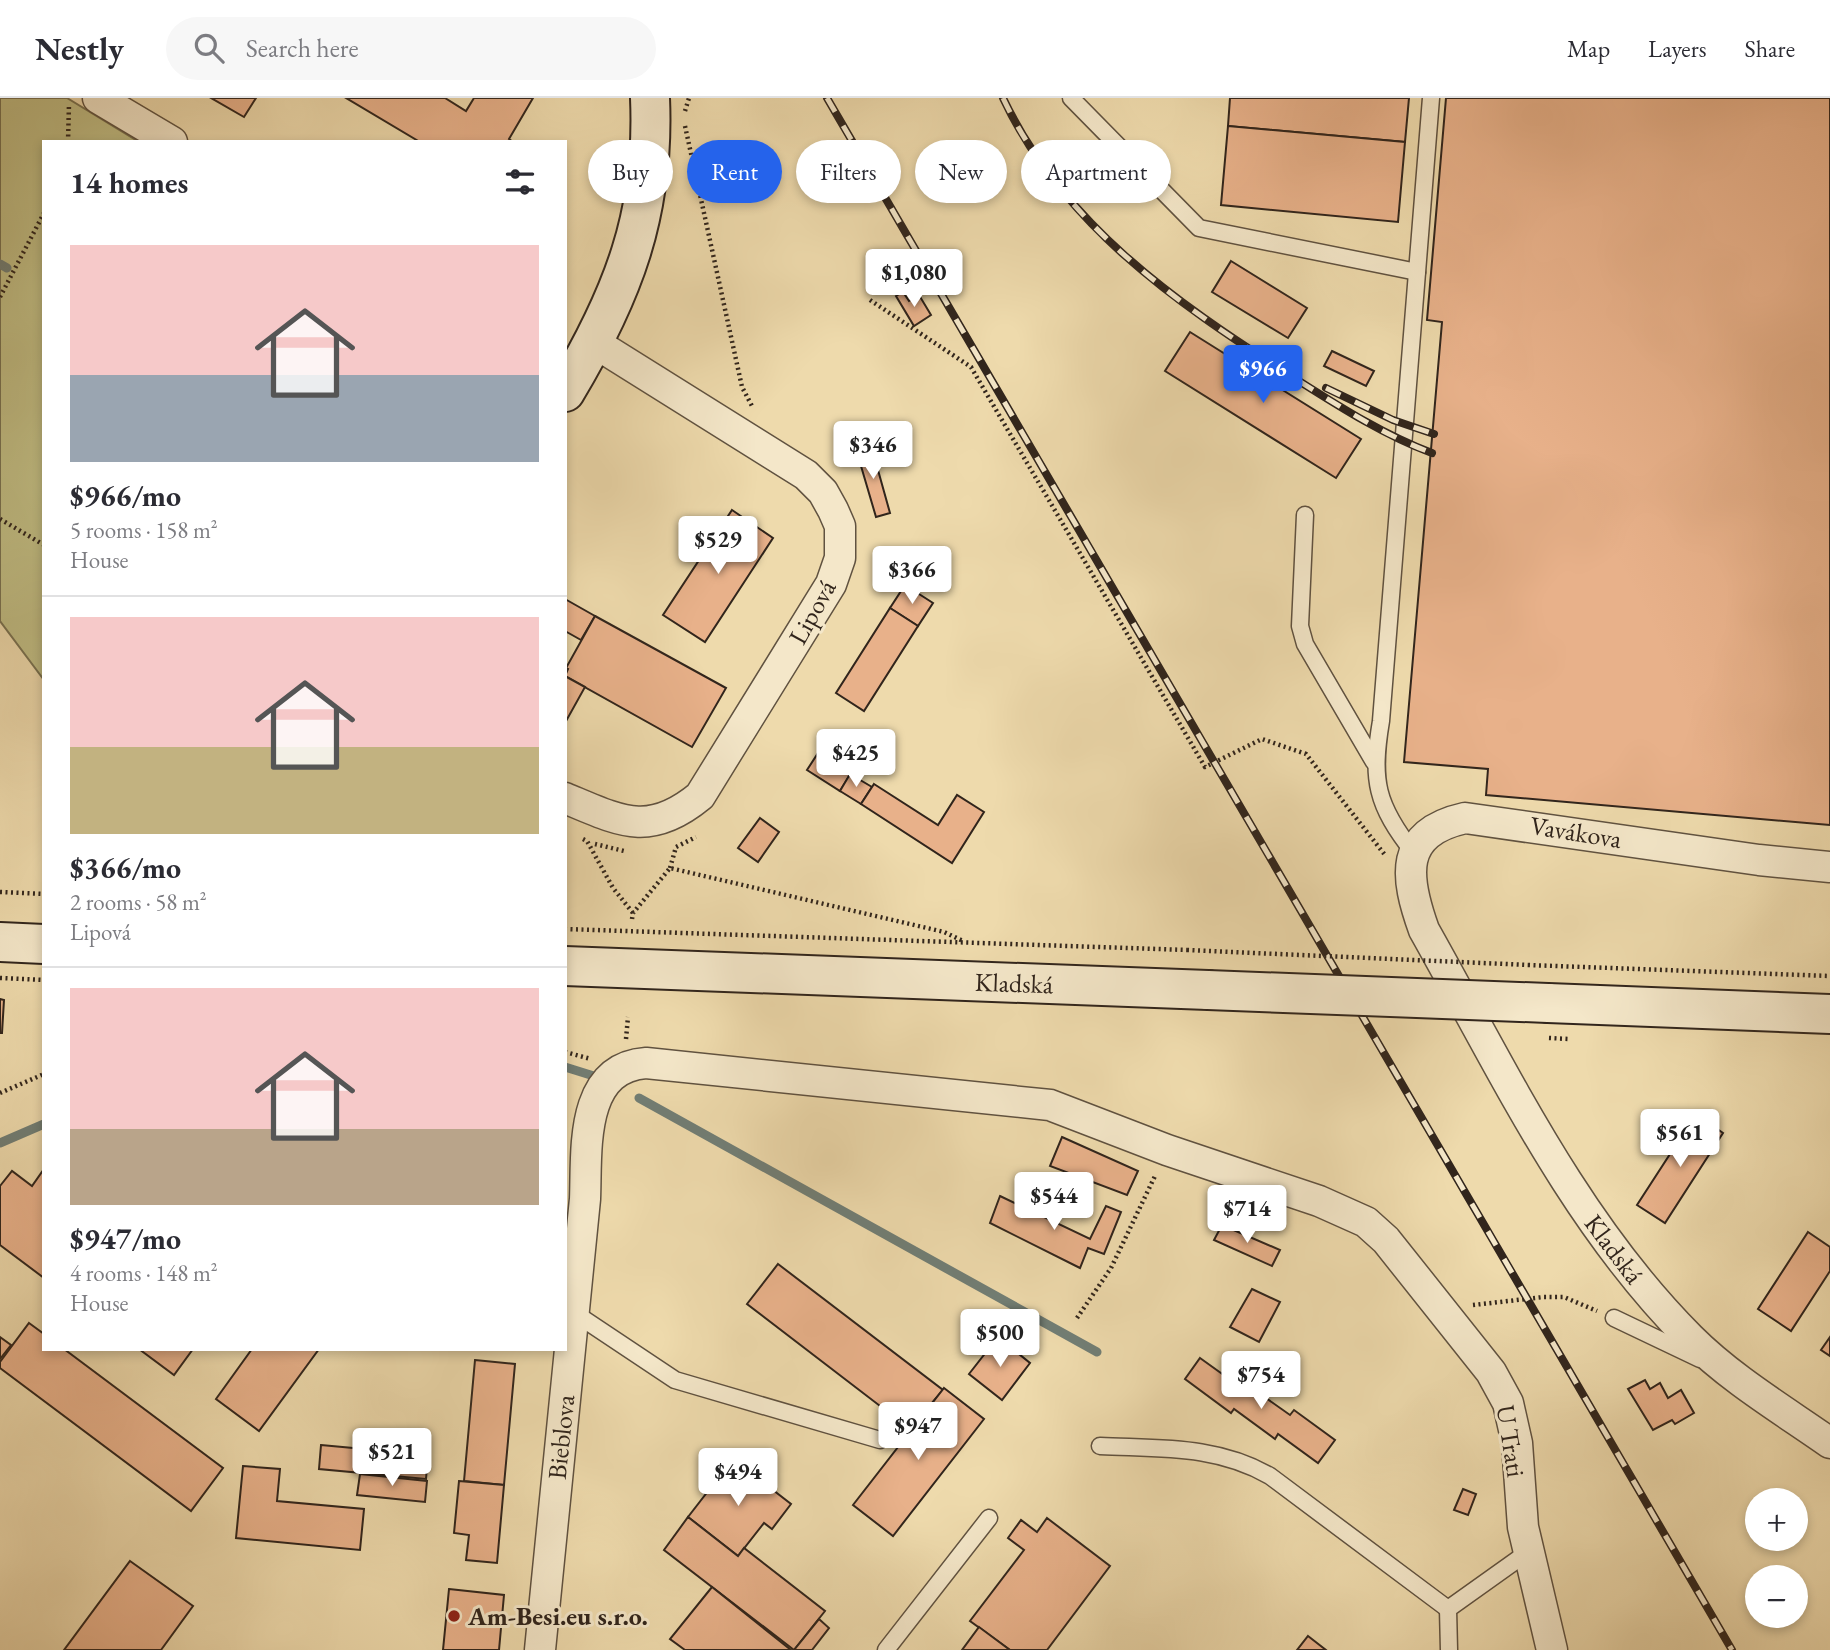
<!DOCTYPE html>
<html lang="en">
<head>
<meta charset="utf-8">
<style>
	body { margin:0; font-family:"EB Garamond",serif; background:#f7f7f7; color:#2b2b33; height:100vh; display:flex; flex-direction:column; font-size:26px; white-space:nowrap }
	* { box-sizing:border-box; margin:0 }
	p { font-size:23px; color:#7c7c81 }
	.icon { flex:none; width:38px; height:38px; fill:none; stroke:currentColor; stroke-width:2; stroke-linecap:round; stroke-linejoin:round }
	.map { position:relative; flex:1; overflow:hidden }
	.panel { position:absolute; left:42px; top:42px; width:525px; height:1211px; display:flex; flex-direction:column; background:#fff; border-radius:0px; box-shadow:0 4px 10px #0003 }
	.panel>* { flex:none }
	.banner { position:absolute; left:588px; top:42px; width:665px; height:63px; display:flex; gap:14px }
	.fabs { position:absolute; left:1745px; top:1390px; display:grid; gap:14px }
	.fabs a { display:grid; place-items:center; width:63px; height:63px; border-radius:50%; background:#fff; box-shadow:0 4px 10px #0003; font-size:35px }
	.price { position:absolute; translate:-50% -60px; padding:0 16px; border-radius:7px; background:#fff; color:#222; font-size:23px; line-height:46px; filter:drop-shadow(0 2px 4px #0008) }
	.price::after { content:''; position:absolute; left:50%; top:42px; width:21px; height:16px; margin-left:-10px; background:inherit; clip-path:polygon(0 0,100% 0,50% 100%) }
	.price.current { background:#2563eb; color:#fff }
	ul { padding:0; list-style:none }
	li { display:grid; align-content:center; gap:14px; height:371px; padding:0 28px }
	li+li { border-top:2px solid #e1e1e2 }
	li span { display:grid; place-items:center; height:217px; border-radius:0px; color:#555 }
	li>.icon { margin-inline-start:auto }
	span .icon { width:126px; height:126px; fill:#fffc; stroke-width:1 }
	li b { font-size:30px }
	h2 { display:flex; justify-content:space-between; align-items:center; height:84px; padding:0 28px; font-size:30px }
	.pill { padding:0 24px; border-radius:32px; background:#fff; box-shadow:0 4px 10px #0003; font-size:24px; line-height:63px }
	.pill.current { background:#2563eb; color:#fff }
	header { display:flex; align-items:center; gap:42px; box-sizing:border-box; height:98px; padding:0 35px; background:#fff; border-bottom:2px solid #e1e1e2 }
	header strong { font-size:33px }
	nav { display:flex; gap:38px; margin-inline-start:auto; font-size:24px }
	.search { width:490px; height:63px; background:#f7f7f7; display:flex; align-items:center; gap:18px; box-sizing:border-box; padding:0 24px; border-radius:38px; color:#7c7c81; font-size:26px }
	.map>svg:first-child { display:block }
	.green { fill:#c0bd84; stroke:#787150; stroke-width:2 }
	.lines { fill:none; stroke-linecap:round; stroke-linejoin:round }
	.stream { stroke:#717e75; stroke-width:9 }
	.building { fill:#e8b18a; stroke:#31251c; stroke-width:2 }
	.lane-casing { stroke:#605240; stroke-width:19 }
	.street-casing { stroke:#605240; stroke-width:33 }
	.secondary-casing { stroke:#31251c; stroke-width:42 }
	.path { stroke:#31251c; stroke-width:4.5; stroke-dasharray:2 3.5; stroke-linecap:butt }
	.lane { stroke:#f4e7c9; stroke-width:16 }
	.street { stroke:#f4e7c9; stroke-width:30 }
	.secondary { stroke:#f4e7c9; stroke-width:38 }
	.rail-casing { stroke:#31251c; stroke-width:8 }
	.rail { stroke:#f4e7c9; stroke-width:5; stroke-dasharray:16; stroke-linecap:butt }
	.secondary-bridge-casing { stroke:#31251c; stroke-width:42; stroke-linecap:butt }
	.path-bridge { stroke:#31251c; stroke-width:4.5; stroke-dasharray:2 3.5; stroke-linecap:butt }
	.secondary-bridge { stroke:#f4e7c9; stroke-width:38 }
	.poi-dot { fill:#8f2418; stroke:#f4e7c9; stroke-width:2.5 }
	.labels { text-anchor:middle; stroke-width:6; stroke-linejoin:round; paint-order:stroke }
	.street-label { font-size:26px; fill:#31251c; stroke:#f4e7c9 }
	.poi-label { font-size:26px; font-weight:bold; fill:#31251c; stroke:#f4e7c9; text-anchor:start }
</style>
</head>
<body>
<header>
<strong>Nestly</strong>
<div class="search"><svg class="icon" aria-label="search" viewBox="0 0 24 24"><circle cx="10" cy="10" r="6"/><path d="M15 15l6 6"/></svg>Search here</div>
<nav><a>Map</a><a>Layers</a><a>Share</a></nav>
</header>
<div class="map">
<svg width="1830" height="1552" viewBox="0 0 1830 1552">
	<rect width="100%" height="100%" fill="#eedaac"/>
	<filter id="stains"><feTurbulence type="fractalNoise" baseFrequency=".00286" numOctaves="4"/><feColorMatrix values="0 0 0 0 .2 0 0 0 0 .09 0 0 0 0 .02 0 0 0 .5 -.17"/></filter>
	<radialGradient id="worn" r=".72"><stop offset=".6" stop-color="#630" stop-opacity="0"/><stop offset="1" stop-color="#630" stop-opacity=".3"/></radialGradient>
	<polygon class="green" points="0,0 67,0 139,44 44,44 44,582 0,523"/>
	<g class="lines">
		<g class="stream">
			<polyline points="0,166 7,170"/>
			<polyline points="565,969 597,979"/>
			<polyline points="639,1000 1097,1254"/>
			<polyline points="0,1045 44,1026"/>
		</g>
	</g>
	<g class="building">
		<polygon points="211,0 256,0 244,19"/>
		<polygon points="346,0 445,0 466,13 474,0 533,0 509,41 513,44 420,44"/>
		<polygon points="1230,0 1409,0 1405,44 1228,28"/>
		<polygon points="1446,0 1830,0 1830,727 1486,697 1488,671 1404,664 1442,224 1427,222"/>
		<polygon points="1228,28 1405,44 1398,124 1221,107"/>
		<polygon points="1231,163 1307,210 1288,240 1212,194"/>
		<polygon points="903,194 909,203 919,197 931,217 914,228 896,198"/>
		<polygon points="1190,234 1361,341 1336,380 1165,273"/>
		<polygon points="1332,253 1374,273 1366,288 1324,268"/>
		<polygon points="871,347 890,415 876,419 856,351"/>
		<polygon points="732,412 773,440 705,544 663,517"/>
		<polygon points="905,487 933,505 918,528 890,510"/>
		<polygon points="565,501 595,518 581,542 565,533"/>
		<polygon points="890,510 918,528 864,613 836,595"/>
		<polygon points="595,518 726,590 692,649 565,578 568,571 566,570"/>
		<polygon points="565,578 585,589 565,625"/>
		<polygon points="831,635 863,656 840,693 807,672"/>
		<polygon points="850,676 872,689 861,706 840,693"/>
		<polygon points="874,686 938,727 957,697 984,714 952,765 861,706"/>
		<polygon points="760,720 779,734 758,764 738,750"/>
		<polygon points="0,901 4,902 2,935 0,935"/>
		<polygon points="1696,1016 1723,1035 1665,1125 1637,1107"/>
		<polygon points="1062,1039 1138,1073 1127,1097 1050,1068"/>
		<polygon points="44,1071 44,1180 0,1147 0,1088 12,1073 32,1088"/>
		<polygon points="1000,1098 1090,1141 1106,1108 1121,1114 1104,1156 1088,1150 1080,1170 990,1125"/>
		<polygon points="1222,1127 1280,1152 1272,1168 1214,1142"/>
		<polygon points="1808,1134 1830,1149 1830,1173 1791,1233 1758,1211"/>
		<polygon points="778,1166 943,1292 910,1331 747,1206"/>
		<polygon points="1252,1191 1280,1204 1259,1244 1230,1229"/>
		<polygon points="29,1225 44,1236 44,1251 64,1251 223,1370 191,1413 0,1270 0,1264"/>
		<polygon points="0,1239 11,1247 0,1261"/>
		<polygon points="998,1239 1030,1265 1002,1302 969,1276"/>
		<polygon points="1830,1239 1830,1258 1821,1252"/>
		<polygon points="139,1251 193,1251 174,1277"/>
		<polygon points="252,1251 319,1251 259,1333 216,1301"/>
		<polygon points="1200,1260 1246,1293 1249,1288 1290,1317 1294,1312 1335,1342 1318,1365 1278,1336 1275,1341 1234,1311 1231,1315 1185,1281"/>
		<polygon points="475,1262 515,1266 504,1387 464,1383"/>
		<polygon points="1645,1282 1650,1291 1660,1285 1668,1300 1681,1292 1694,1315 1675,1326 1672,1322 1653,1332 1628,1291"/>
		<polygon points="944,1290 984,1321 893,1438 853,1407"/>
		<polygon points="321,1347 428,1357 426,1381 319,1371"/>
		<polygon points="733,1361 791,1406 772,1431 764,1425 738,1458 688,1419"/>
		<polygon points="243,1368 280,1371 277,1403 364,1411 360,1452 236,1440"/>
		<polygon points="360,1376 427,1383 425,1404 357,1397"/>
		<polygon points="459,1383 504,1387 497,1465 466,1462 469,1437 454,1435"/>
		<polygon points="1463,1391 1476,1396 1468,1417 1454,1412"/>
		<polygon points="688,1419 738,1458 744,1450 825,1513 794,1552 664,1452"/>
		<polygon points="1047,1420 1110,1468 1047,1552 1010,1552 970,1523 1024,1452 1008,1440 1021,1422 1037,1434"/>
		<polygon points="130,1463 193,1508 161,1552 64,1552"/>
		<polygon points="712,1489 791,1552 685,1552 670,1541"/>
		<polygon points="449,1491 504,1497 499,1552 443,1552"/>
		<polygon points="819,1521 829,1530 812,1552 794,1552"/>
		<polygon points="979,1529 1010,1552 962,1552"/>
		<polygon points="1308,1538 1326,1552 1297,1552"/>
	</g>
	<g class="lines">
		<defs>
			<g id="lane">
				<polyline points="1071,0 1199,130 1417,174"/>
				<polyline points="1305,417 1300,528 1305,546 1374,664"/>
				<path d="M1414,755C1376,707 1371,682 1381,623L1431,0"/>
				<polyline points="573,1214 675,1282 880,1342"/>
				<polyline points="1614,1220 1700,1261"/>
				<path d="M1100,1348C1160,1351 1216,1347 1270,1378L1448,1511"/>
				<polyline points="886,1552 989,1420"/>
				<polyline points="1449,1552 1448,1511 1528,1454"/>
			</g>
			<g id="street">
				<polyline points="98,0 172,44"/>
				<path d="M565,700C620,723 649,740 700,698L831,486L840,460V428L833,412L823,394L806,377L595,245"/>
				<path d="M1830,769L1759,762L1465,720C1398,735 1405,779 1424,832C1504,974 1574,1124 1690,1240C1731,1281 1783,1312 1830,1345"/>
				<path d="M540,1552L585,1101C587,1053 579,970 646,965L1050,1007L1167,1052L1319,1103L1366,1124L1386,1142L1491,1274L1508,1305L1517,1345L1523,1429L1552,1552"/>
			</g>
			<g id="secondary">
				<path d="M565,294C623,197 655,115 650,0"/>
				<polyline points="0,844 44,846"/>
				<polyline points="565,868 1208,892"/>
				<polyline points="1548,905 1830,916"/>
			</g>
		</defs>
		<use href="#lane" class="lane-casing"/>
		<use href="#street" class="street-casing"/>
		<use href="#secondary" class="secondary-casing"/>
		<g class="path">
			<polyline points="685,13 689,0"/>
			<polyline points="685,28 742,289 752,308"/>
			<polyline points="68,44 69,6"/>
			<polyline points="0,199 44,115"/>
			<polyline points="870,202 971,269 1205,669 1262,641 1306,656 1385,757"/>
			<polyline points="0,421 44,447"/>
			<polyline points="583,741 587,743 613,790 633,815"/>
			<polyline points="595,746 624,753"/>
			<polyline points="670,770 676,749 696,739"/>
			<polyline points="0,794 44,796"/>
			<polyline points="632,821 633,815 670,770 944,834 963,843"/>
			<polyline points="565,831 1187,852"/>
			<polyline points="1528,867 1830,878"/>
			<polyline points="0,880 44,882"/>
			<polyline points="626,941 628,919"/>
			<polyline points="565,954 591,961"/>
			<polyline points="0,995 44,976"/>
			<polyline points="1473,1207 1544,1199 1564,1199 1597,1213"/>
			<polyline points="1077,1220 1111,1170 1155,1078"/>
		</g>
		<use href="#lane" class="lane"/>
		<use href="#street" class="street"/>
		<use href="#secondary" class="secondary"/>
		<defs>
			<g id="rail">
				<polyline points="827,0 1732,1552"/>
				<path d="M1003,0C1062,125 1175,204 1288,276C1334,305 1381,336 1432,355"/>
				<polyline points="1326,290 1393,322 1434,336"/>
			</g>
		</defs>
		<use href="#rail" class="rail-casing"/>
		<use href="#rail" class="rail"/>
		<defs>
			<polyline id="secondary-bridge" points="1208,892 1548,905"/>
		</defs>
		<use href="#secondary-bridge" class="secondary-bridge-casing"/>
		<g class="path-bridge">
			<polyline points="1187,852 1528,867"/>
			<polyline points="1549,940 1569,941"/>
		</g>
		<use href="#secondary-bridge" class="secondary-bridge"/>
	</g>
	<circle class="poi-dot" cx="454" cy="1518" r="7"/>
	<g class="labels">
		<g class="street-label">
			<text transform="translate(812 514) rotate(-61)" y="9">Lipová</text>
			<text transform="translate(1576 734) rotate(9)" y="9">Vavákova</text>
			<text transform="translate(1014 885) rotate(2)" y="9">Kladská</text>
			<text transform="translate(1614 1151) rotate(53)" y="9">Kladská</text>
			<text transform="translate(561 1339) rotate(-84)" y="9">Bieblova</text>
			<text transform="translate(1511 1343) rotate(81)" y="9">U Trati</text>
		</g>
		<g class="poi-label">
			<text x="468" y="1527">Am-Besi.eu s.r.o.</text>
		</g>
	</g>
	<rect width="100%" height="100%" filter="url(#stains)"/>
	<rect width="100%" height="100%" fill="url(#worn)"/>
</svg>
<div class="fabs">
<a>+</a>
<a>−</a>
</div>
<b class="price" style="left:914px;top:211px">$1,080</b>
<b class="price current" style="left:1263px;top:307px">$966</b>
<b class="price" style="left:873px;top:383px">$346</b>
<b class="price" style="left:718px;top:478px">$529</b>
<b class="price" style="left:912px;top:508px">$366</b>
<b class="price" style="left:856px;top:691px">$425</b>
<b class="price" style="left:1680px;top:1071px">$561</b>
<b class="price" style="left:1054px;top:1134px">$544</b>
<b class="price" style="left:1247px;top:1147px">$714</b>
<b class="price" style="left:1000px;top:1271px">$500</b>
<b class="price" style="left:1261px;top:1313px">$754</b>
<b class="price" style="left:918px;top:1364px">$947</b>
<b class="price" style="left:392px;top:1390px">$521</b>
<b class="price" style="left:738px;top:1410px">$494</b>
<div class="banner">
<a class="pill">Buy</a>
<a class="pill current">Rent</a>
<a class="pill">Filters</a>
<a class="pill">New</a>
<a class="pill">Apartment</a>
</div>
<section class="panel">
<h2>14 homes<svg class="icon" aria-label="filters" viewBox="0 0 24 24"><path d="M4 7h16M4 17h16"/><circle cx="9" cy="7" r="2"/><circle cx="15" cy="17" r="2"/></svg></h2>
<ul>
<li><span style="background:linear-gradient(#f6c9c9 60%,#9aa5b1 0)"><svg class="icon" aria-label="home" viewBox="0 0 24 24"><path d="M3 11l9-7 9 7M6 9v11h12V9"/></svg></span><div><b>$966/mo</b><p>5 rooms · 158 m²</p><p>House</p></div></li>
<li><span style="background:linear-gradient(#f6c9c9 60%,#c2b280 0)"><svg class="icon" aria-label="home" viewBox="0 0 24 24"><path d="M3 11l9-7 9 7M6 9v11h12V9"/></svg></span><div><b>$366/mo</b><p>2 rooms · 58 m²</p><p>Lipová</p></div></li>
<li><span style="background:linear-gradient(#f6c9c9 65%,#b9a48a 0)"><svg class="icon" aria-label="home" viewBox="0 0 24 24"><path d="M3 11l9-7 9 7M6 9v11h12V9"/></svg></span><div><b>$947/mo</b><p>4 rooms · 148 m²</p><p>House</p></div></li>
</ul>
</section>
</div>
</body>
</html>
